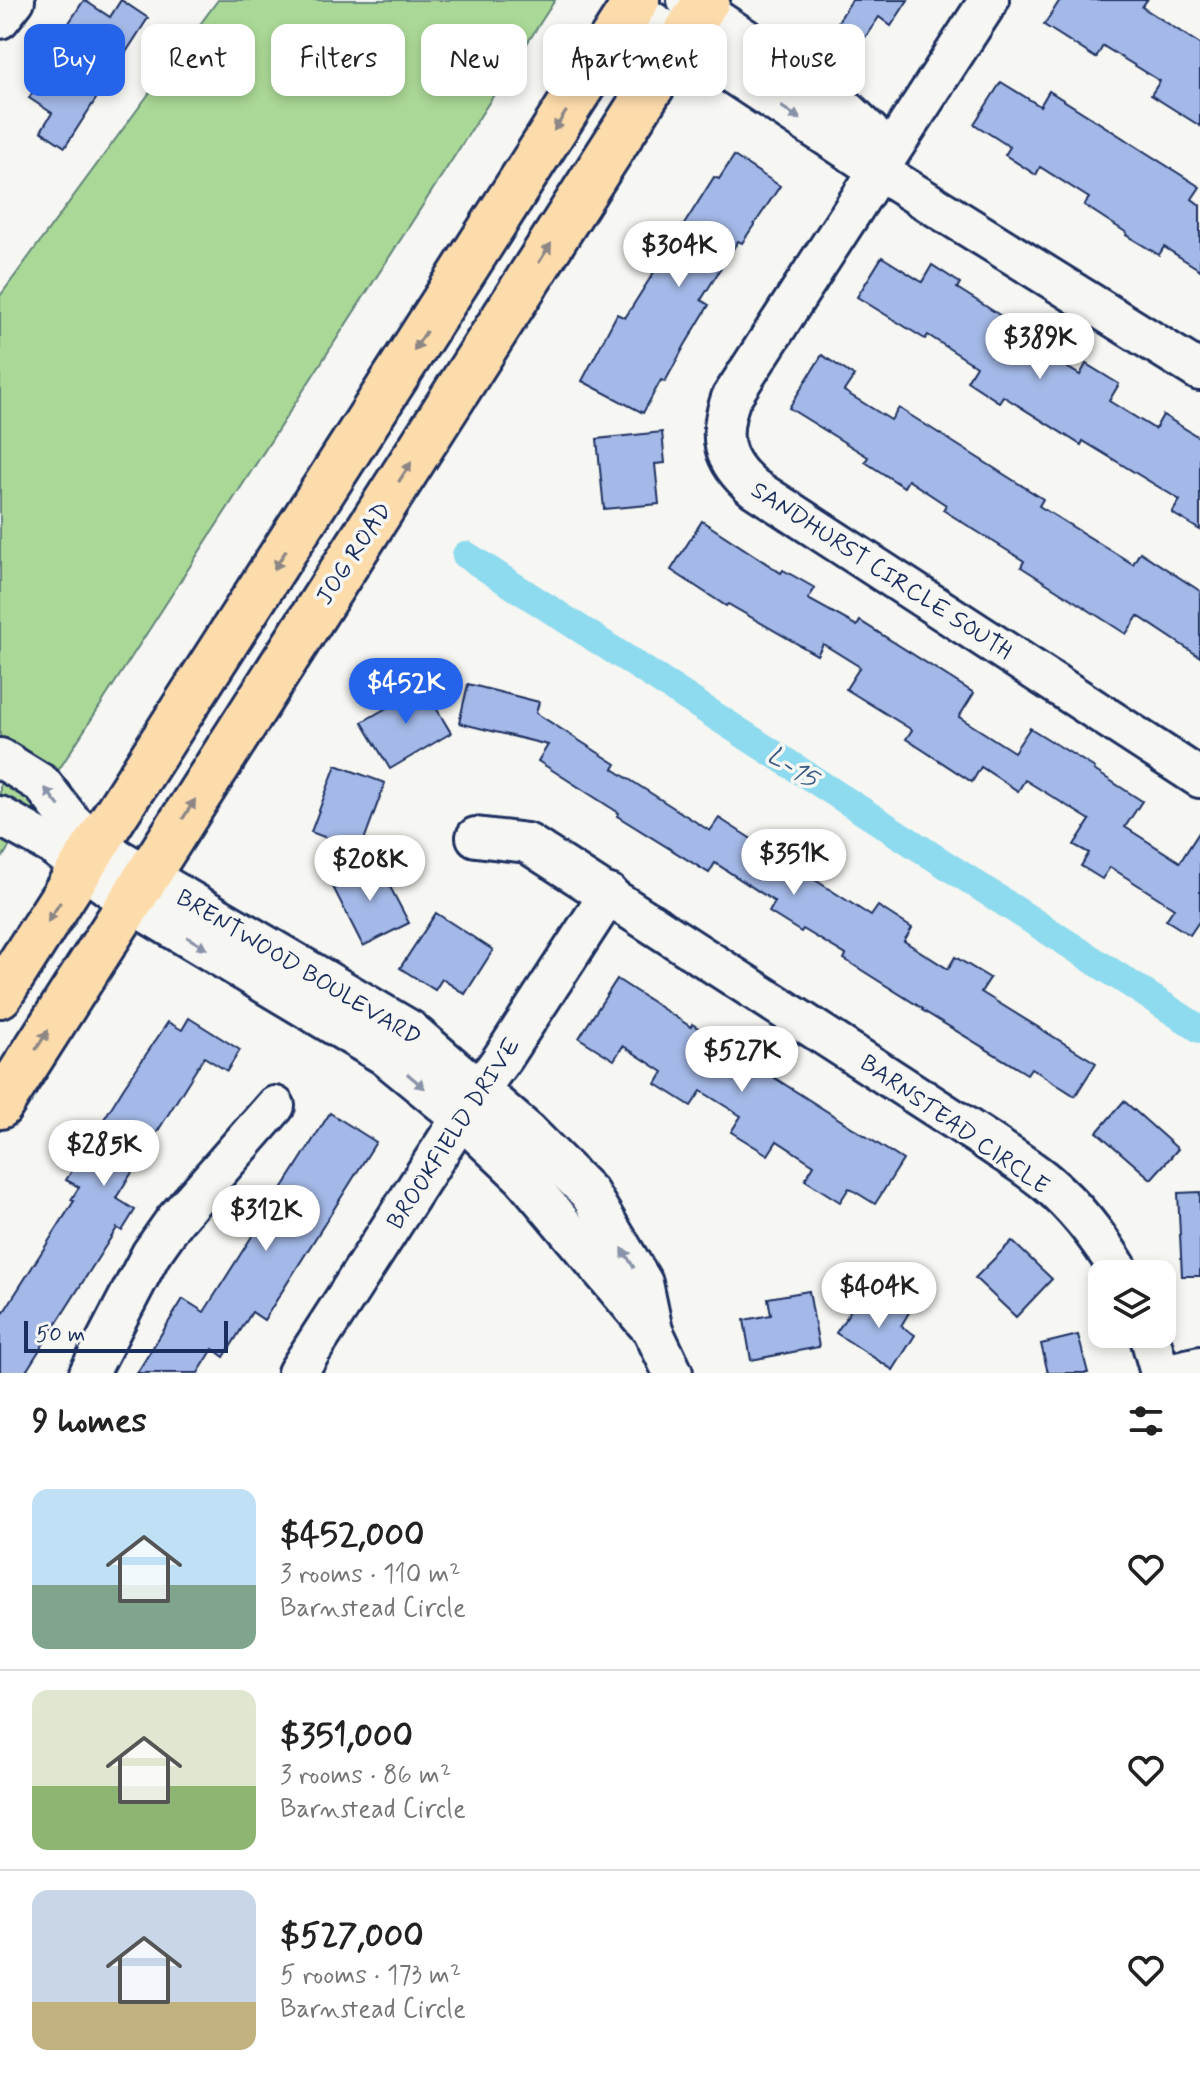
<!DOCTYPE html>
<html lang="en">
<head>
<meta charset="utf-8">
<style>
	body { margin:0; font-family:Mynerve,sans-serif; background:#f2f2f2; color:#222; height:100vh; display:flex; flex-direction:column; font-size:30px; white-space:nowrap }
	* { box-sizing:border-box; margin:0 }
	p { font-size:26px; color:#767676 }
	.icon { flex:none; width:44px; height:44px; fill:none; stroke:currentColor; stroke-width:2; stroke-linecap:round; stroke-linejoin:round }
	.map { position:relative; height:1373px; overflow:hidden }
	.sheet { display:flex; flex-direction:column; background:#fff; flex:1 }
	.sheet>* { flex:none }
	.banner { position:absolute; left:24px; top:24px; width:1152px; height:72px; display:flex; gap:16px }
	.tools { position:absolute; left:1088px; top:1260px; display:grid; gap:16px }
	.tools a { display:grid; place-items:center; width:88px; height:88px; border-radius:16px; background:#fff; box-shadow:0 4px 12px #0003; font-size:40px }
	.scale { position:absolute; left:24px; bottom:20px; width:204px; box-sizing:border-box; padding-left:8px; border:4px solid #1b2f5e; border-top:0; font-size:22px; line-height:28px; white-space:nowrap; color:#1b2f5e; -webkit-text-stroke:6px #f6f6f2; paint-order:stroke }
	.price { position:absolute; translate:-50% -68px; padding:0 18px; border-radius:28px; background:#fff; color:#222; font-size:26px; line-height:52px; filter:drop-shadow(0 2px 4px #0008) }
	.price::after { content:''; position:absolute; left:50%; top:48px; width:24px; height:18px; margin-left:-12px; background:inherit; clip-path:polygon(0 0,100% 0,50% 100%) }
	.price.on { background:#2563eb; color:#fff }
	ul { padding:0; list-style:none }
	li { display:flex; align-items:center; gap:24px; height:200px; padding:0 32px }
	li+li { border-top:2px solid #e0e0e0 }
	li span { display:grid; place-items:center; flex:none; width:224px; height:160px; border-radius:16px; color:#555 }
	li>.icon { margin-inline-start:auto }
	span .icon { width:96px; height:96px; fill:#fffc; stroke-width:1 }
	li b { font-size:34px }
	h2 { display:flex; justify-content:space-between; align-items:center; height:96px; padding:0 32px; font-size:34px }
	.pill { padding:0 28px; border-radius:16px; background:#fff; box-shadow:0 4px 12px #0003; font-size:28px; line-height:72px }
	.pill.on { background:#2563eb; color:#fff }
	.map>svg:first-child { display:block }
	.green { fill:#aad896; stroke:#62847a; stroke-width:2 }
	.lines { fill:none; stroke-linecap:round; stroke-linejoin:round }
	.canal { stroke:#8edaee; stroke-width:28 }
	.building { fill:#a4b9e7; stroke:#1b2f5e; stroke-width:2 }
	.minor-casing { stroke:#1b2f5e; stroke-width:44 }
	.major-casing { stroke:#1b2f5e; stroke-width:50 }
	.minor { stroke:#f6f6f2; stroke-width:38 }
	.major { stroke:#fddcac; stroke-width:44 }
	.oneway { fill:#8892a8 }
	.oneway2 { fill:#8c8685 }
	.labels { text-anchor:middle; stroke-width:7; stroke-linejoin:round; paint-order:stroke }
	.street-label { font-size:24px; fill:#1b2f5e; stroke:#f6f6f2 }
	.water-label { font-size:26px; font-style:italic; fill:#385a82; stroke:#f6f6f2 }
</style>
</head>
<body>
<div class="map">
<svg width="1200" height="1373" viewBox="0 0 1200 1373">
	<rect width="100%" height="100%" fill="#f6f6f2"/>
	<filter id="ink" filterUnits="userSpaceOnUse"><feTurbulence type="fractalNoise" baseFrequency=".0125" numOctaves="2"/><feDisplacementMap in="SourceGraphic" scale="16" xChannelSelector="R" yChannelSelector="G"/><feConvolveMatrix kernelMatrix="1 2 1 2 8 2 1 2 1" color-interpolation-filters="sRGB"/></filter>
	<g filter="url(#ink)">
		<polygon class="green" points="218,0 555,0 0,861 0,296"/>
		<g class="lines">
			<polyline class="canal" points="466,555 1200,1029"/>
		</g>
		<g class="building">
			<polygon points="84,0 110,17 121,0 148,18 65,147 41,131 52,113 29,98 66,39 61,35"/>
			<polygon points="852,0 908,0 891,26 879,17 860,45 834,28"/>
			<polygon points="1060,0 1147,0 1142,7 1200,44 1200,126 1151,95 1160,81 1103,46 1096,58 1044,25"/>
			<polygon points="1001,82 1040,106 1049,91 1200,187 1192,199 1200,205 1200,270 1164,247 1159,255 1126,235 1127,233 1084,205 1089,198 1040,167 1036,175 1005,155 1010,147 974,124"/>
			<polygon points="734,156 780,186 742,243 738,241 701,300 709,305 685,345 665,382 661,380 643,413 582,381 617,314 625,318 714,177 719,179"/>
			<polygon points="882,257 922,282 932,265 960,283 957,288 1039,340 1034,347 1080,375 1086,364 1119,384 1109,401 1155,429 1163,415 1200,438 1200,530 1172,513 1180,500 1083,441 1081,445 1003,396 999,402 967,381 976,366 928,335 925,339 857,297"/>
			<polygon points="822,355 854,376 844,391 891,420 899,408 1043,499 1039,506 1133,564 1140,552 1200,591 1200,657 1138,616 1126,634 1021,567 1024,561 943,510 946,505 908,480 904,487 865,462 868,457 789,408"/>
			<polygon points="662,432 665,463 655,464 659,504 604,509 597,439"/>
			<polygon points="702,521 781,573 783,570 815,588 808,599 857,626 860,621 974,693 959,717 1014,752 1030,728 1095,768 1094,770 1142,801 1125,827 1180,862 1200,831 1200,920 1190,935 1166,920 1174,908 1110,867 1102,879 1081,866 1089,853 1074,845 1090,820 1025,780 1018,791 981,767 972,782 906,739 912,730 846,689 860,667 823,644 817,655 728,604 726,606 671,570"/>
			<polygon points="420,681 451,733 390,769 362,722 388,707 384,702"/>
			<polygon points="468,684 539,702 536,713 616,764 613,769 710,831 719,818 871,916 878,906 912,928 904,941 948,969 955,957 990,978 981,992 1096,1063 1075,1096 1031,1068 1027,1074 922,1010 923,1009 844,959 846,955 803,929 801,932 769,912 775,902 715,863 709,873 617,816 619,813 538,761 548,745 459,723"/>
			<polygon points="336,765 385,783 360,851 311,832"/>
			<polygon points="376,860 409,923 363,946 331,883"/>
			<polygon points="436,913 493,950 465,994 442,979 435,990 400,968"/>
			<polygon points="617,979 691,1027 692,1024 754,1062 753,1064 903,1160 875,1204 849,1188 840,1202 805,1180 814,1165 777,1141 768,1155 731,1132 741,1116 701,1091 691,1106 656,1084 663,1072 623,1046 614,1060 579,1038"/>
			<polygon points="189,1018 240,1050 227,1071 204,1057 116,1198 135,1210 122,1231 117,1228 25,1373 0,1373 0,1318 74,1201 71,1200 79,1187 66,1180 124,1087 168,1022 182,1030"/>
			<polygon points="1124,1101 1178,1149 1151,1179 1097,1132"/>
			<polygon points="330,1113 376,1142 264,1320 252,1312 224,1357 213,1349 198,1373 137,1373 183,1299 204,1312"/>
			<polygon points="1200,1192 1200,1276 1182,1276 1178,1193"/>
			<polygon points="1012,1241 1052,1279 1016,1317 975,1278"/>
			<polygon points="809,1291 819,1347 751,1360 744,1320 771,1315 768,1298"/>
			<polygon points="894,1292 914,1304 901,1326 915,1335 893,1370 836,1333 858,1299 881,1313"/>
			<polygon points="1078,1335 1088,1373 1048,1373 1041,1344"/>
		</g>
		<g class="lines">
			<defs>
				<g id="minor">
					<polyline points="687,0 831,95 870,132 879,171"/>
					<path d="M989,0L731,398C717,437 722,461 754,488L1200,778"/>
					<polyline points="632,8 896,182 1200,371"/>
					<polyline points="0,19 15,0"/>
					<polyline points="0,758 42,784 70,820 97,846 410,1030 529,1133 589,1193 643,1283 653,1331 673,1373"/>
					<polyline points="0,816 52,845 130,903 384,1055 461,1118 523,1177 646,1323"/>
					<path d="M476,837L527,843L989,1142C1008,1155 1028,1167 1046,1182C1076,1207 1101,1240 1121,1274"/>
					<polyline points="1149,1334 1160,1373"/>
					<polyline points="89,1373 151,1254 175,1220 275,1106"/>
					<polyline points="297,1373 479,1090 501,1060 609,894"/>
					<polyline points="1167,1373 1200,1366"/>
				</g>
				<g id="major">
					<polyline points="0,995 637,0"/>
					<polyline points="0,1106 707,0"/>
				</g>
			</defs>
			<use href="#minor" class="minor-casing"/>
			<use href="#major" class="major-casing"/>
			<use href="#minor" class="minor"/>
			<use href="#major" class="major"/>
		</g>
		<defs><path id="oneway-solid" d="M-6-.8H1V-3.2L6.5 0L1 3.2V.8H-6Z" transform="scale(2)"/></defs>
		<g class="oneway">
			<use href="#oneway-solid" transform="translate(791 113) rotate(34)"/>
			<use href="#oneway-solid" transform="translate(52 797) rotate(-128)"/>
			<use href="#oneway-solid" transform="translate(197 943) rotate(31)"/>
			<use href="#oneway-solid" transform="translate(416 1081) rotate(40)"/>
			<use href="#oneway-solid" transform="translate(628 1258) rotate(-121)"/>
		</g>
		<g class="oneway2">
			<use href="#oneway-solid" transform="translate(560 121) rotate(123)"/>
			<use href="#oneway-solid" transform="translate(545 253) rotate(-57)"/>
			<use href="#oneway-solid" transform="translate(420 341) rotate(123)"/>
			<use href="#oneway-solid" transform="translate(405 472) rotate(-57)"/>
			<use href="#oneway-solid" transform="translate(280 560) rotate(123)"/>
			<use href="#oneway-solid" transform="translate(189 809) rotate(-57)"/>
			<use href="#oneway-solid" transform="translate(54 912) rotate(123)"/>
			<use href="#oneway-solid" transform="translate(42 1040) rotate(-57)"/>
		</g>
	</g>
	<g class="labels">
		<g class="street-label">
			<text transform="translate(353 553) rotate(-57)" y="8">JOG ROAD</text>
			<text transform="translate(882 570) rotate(33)" y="8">SANDHURST CIRCLE SOUTH</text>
			<text transform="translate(299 967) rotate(31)" y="8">BRENTWOOD BOULEVARD</text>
			<text transform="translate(955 1124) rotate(35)" y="8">BARNSTEAD CIRCLE</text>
			<text transform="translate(453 1133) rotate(-57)" y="8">BROOKFIELD DRIVE</text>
		</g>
		<g class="water-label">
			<text transform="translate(793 766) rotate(33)" y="9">L-15</text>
		</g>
	</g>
</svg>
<div class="tools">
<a><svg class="icon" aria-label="layers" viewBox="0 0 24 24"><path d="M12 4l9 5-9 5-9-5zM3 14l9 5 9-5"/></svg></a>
</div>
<div class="scale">50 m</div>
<b class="price" style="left:679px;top:289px">$304K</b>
<b class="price" style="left:1040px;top:381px">$389K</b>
<b class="price on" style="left:406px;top:726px">$452K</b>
<b class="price" style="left:794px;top:897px">$351K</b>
<b class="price" style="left:370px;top:903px">$208K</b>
<b class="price" style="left:742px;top:1094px">$527K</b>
<b class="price" style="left:104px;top:1188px">$285K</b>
<b class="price" style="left:266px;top:1253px">$312K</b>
<b class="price" style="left:879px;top:1330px">$404K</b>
<div class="banner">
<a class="pill on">Buy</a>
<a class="pill">Rent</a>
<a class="pill">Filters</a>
<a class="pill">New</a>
<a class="pill">Apartment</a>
<a class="pill">House</a>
</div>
</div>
<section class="sheet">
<h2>9 homes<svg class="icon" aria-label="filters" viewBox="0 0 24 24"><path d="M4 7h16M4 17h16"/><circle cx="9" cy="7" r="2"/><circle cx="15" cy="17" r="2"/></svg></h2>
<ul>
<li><span style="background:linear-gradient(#bfe0f5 60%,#7fa58c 0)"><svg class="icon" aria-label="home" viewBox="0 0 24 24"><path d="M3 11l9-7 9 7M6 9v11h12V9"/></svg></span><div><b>$452,000</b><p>3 rooms · 110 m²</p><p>Barnstead Circle</p></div><svg class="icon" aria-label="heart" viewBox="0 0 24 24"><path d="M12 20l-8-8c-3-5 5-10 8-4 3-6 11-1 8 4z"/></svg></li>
<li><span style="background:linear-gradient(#dfe7d0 60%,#8fb573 0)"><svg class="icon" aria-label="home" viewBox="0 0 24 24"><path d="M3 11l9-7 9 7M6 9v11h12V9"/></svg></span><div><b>$351,000</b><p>3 rooms · 86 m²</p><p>Barnstead Circle</p></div><svg class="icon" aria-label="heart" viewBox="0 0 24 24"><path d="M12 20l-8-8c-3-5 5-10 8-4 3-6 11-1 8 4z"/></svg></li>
<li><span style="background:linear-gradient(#c9d6e8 70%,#c2b280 0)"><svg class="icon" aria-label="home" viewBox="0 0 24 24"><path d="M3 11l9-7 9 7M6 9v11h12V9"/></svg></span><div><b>$527,000</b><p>5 rooms · 173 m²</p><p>Barnstead Circle</p></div><svg class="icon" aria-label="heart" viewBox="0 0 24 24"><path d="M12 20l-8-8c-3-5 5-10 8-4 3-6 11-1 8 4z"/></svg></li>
</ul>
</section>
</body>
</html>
